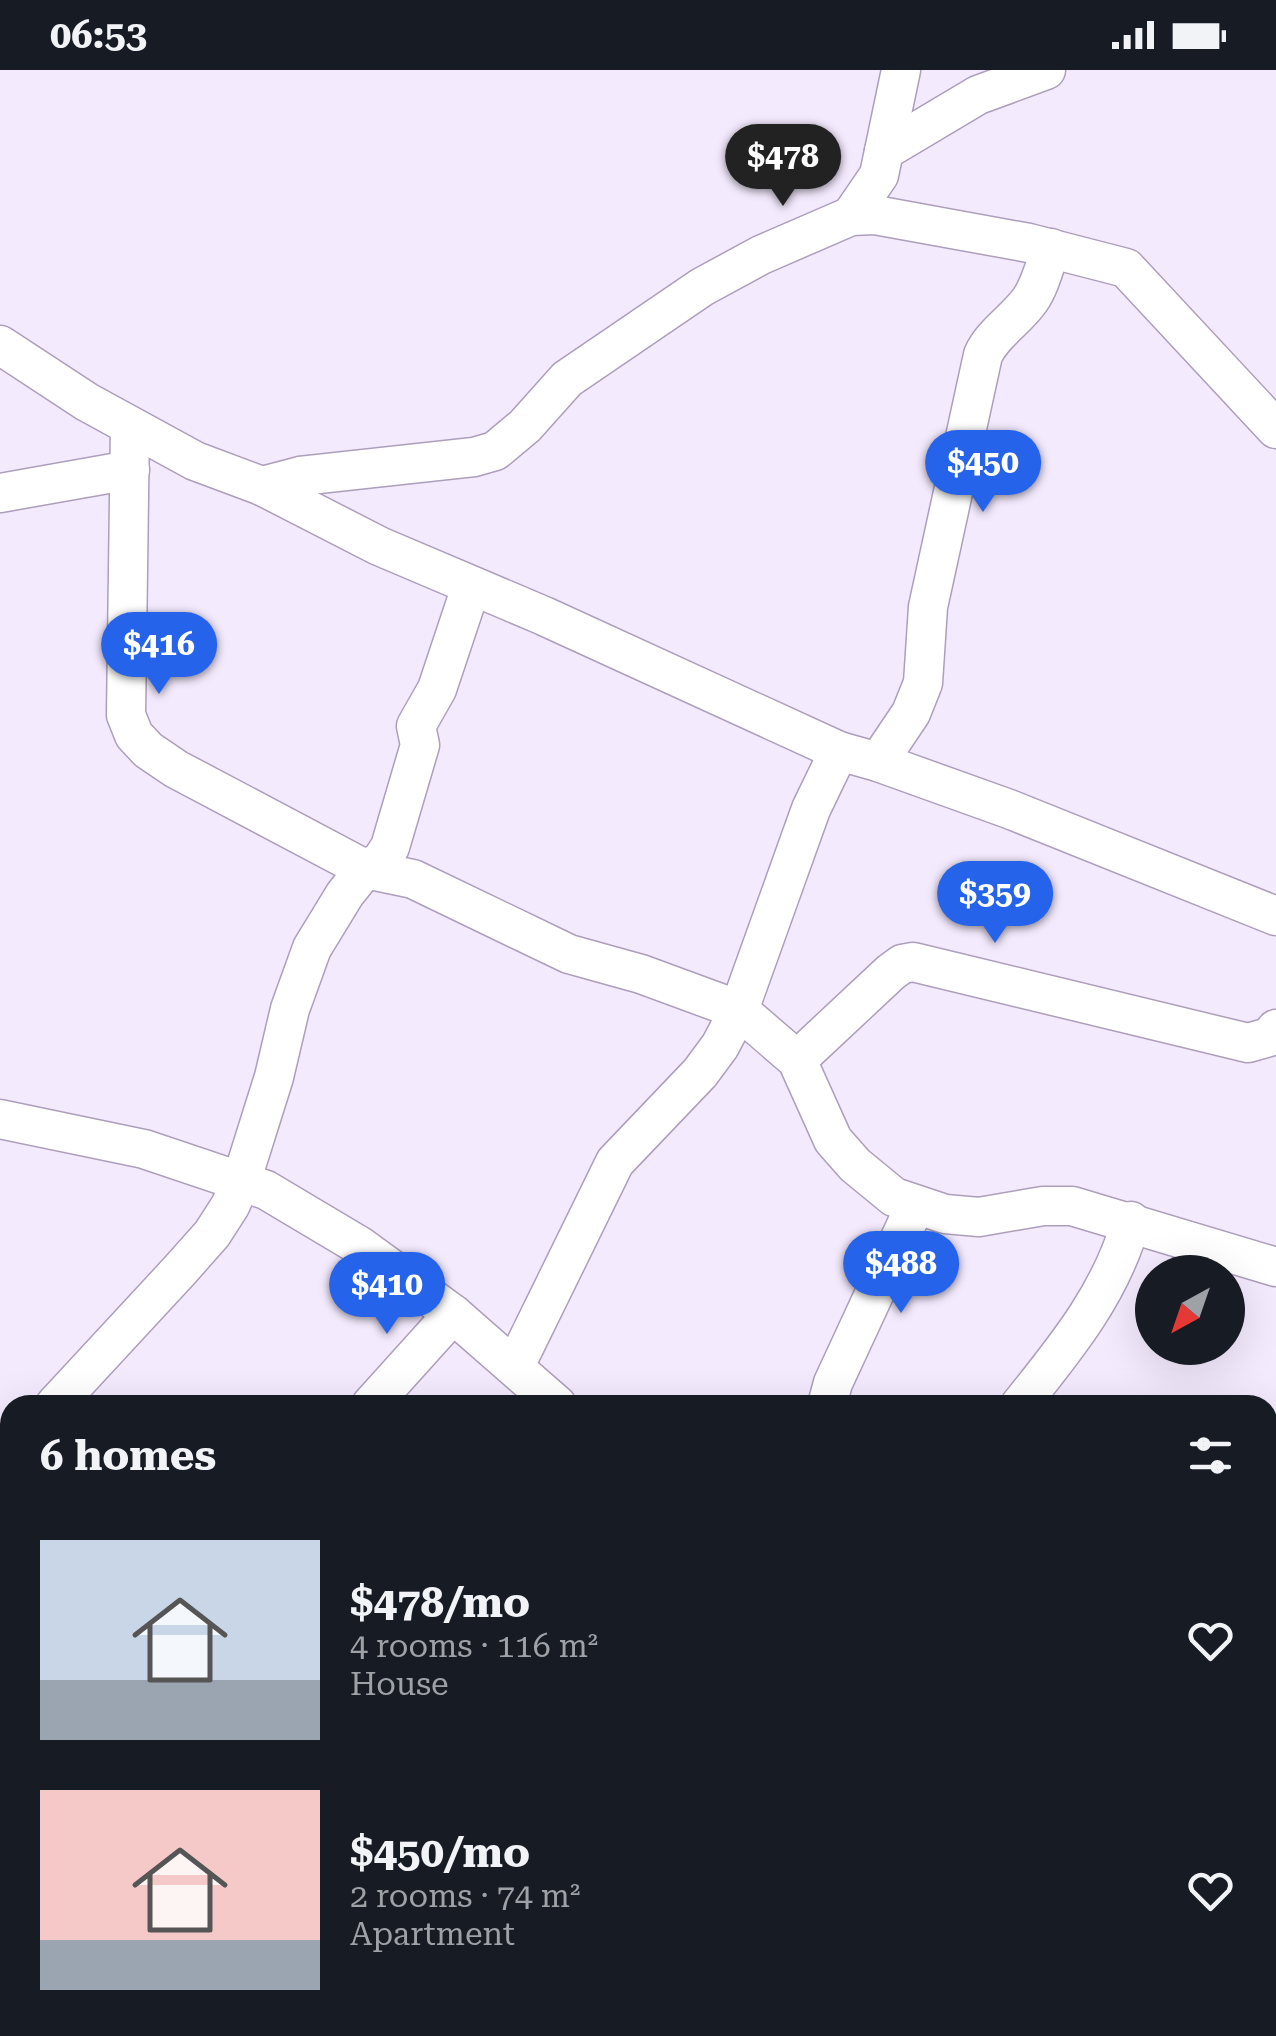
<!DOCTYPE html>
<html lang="en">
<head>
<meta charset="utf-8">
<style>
	body { margin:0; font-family:"Roboto Serif",serif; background:#242831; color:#f1f3f6; height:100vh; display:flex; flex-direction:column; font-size:38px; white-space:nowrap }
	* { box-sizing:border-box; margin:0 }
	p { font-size:32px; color:#9ea1a6 }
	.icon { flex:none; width:55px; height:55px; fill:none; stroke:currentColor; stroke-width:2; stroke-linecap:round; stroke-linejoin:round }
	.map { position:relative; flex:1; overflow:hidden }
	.panel { position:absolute; left:0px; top:1325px; width:1278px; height:642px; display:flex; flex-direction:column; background:#171b24; border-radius:30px 30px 0 0; box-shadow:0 10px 40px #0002 }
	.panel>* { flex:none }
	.needle { width:65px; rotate:220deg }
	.controls { position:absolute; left:1135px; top:1185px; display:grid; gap:20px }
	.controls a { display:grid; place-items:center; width:110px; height:110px; border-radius:50%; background:#171b24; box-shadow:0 10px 40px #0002; font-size:50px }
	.price { position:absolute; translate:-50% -85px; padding:0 22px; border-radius:35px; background:#2563eb; color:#fff; font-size:32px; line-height:65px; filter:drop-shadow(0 2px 5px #0008) }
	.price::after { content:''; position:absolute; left:50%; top:60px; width:30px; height:22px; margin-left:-15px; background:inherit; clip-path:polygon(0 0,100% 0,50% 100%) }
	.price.current { background:#222; color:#fff }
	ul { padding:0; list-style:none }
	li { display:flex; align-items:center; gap:30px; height:250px; padding:0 40px }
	li span { display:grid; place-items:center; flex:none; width:280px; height:200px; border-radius:0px; color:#555 }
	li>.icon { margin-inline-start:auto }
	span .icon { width:120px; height:120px; fill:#fffc; stroke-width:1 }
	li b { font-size:42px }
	h2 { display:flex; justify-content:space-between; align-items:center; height:120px; padding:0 40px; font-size:42px }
	.status { display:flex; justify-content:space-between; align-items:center; height:70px; padding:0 50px; background:#171b24; direction:ltr }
	.status svg { height:28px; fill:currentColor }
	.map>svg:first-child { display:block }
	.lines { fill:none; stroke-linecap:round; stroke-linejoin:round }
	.minor-casing { stroke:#ad9ebc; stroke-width:41 }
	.minor { stroke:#fff; stroke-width:38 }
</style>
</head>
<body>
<div class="status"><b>06:53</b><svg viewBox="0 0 49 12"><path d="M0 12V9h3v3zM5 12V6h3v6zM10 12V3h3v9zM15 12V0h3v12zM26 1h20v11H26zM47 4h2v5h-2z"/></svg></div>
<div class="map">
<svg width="1276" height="1966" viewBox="0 0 1276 1966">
	<rect width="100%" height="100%" fill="#f4eafe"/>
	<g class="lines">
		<defs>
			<g id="minor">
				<polyline points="884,81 978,25 1046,0"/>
				<polyline points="851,146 879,105 901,0"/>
				<polyline points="0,275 87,332 195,391 262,416 379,476 544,546 839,681 878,692 1009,739 1276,846"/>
				<polyline points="130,356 126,645 134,665 148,680 176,699 365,799 413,809 569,884 641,904 739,940 797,990 833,1070 855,1095 894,1127 945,1144 979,1147 1043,1136 1072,1136 1276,1197"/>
				<polyline points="262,416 300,406 474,387 495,381 525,356 567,309 702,217 761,185 851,146 875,145 1029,173 1126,198 1276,359"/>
				<polyline points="0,423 130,400"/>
				<path d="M878,692L911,643L923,613L928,537L983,285C993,263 1016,250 1030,230C1040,216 1045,195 1051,178"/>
				<polyline points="797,990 891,902 902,894 913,892 1248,973 1269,967 1276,959"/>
				<polyline points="0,1049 144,1079 266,1120 360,1176 453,1244 557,1335"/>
				<polyline points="515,1296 615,1092 700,1003 720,976 739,940 811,739 839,681"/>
				<polyline points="55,1335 180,1200 212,1164 230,1136 241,1112 274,1007 290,939 312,878 345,824 365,799 380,792 390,777 420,675 416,656 437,619 471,517"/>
				<polyline points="371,1335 453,1244"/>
				<polyline points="827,1335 833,1313 915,1136"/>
				<path d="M1020,1335C1065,1279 1112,1222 1131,1151"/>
				<polyline points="0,1378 10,1371"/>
				<polyline points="0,1479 10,1486"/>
				<polyline points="1268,1547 1276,1551"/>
				<polyline points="1268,1813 1276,1811"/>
				<polyline points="423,1958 427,1966"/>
				<polyline points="582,1958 585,1966"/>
				<polyline points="846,1958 852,1966"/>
				<polyline points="1247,1958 1262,1966"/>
				<polyline points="17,1966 29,1958"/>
				<polyline points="160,1966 168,1958"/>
				<polyline points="654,1966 669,1958"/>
				<polyline points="1134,1966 1139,1958"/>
			</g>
		</defs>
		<use href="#minor" class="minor-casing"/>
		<use href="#minor" class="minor"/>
	</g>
</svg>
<div class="controls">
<a><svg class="needle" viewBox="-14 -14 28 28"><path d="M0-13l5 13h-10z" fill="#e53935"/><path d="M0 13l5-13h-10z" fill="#9ea1a6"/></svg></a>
</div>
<b class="price current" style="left:783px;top:139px">$478</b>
<b class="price" style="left:983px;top:445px">$450</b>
<b class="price" style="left:159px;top:627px">$416</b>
<b class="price" style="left:995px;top:876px">$359</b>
<b class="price" style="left:901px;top:1246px">$488</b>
<b class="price" style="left:387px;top:1267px">$410</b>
<section class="panel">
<h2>6 homes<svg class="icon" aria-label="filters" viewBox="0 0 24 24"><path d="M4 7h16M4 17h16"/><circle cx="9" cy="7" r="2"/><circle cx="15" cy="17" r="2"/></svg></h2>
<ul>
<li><span style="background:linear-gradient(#c9d6e8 70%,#9aa5b1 0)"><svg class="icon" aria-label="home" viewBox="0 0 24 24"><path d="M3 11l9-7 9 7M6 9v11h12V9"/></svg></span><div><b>$478/mo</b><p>4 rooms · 116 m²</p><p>House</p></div><svg class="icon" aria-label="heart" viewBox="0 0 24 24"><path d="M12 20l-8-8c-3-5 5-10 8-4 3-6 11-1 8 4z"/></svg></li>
<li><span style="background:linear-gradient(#f6c9c9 75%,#9aa5b1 0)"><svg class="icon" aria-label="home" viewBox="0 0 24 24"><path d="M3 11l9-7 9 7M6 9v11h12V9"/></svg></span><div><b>$450/mo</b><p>2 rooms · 74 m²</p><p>Apartment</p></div><svg class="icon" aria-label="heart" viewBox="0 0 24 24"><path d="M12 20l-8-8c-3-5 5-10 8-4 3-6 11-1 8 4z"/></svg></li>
</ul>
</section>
</div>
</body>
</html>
